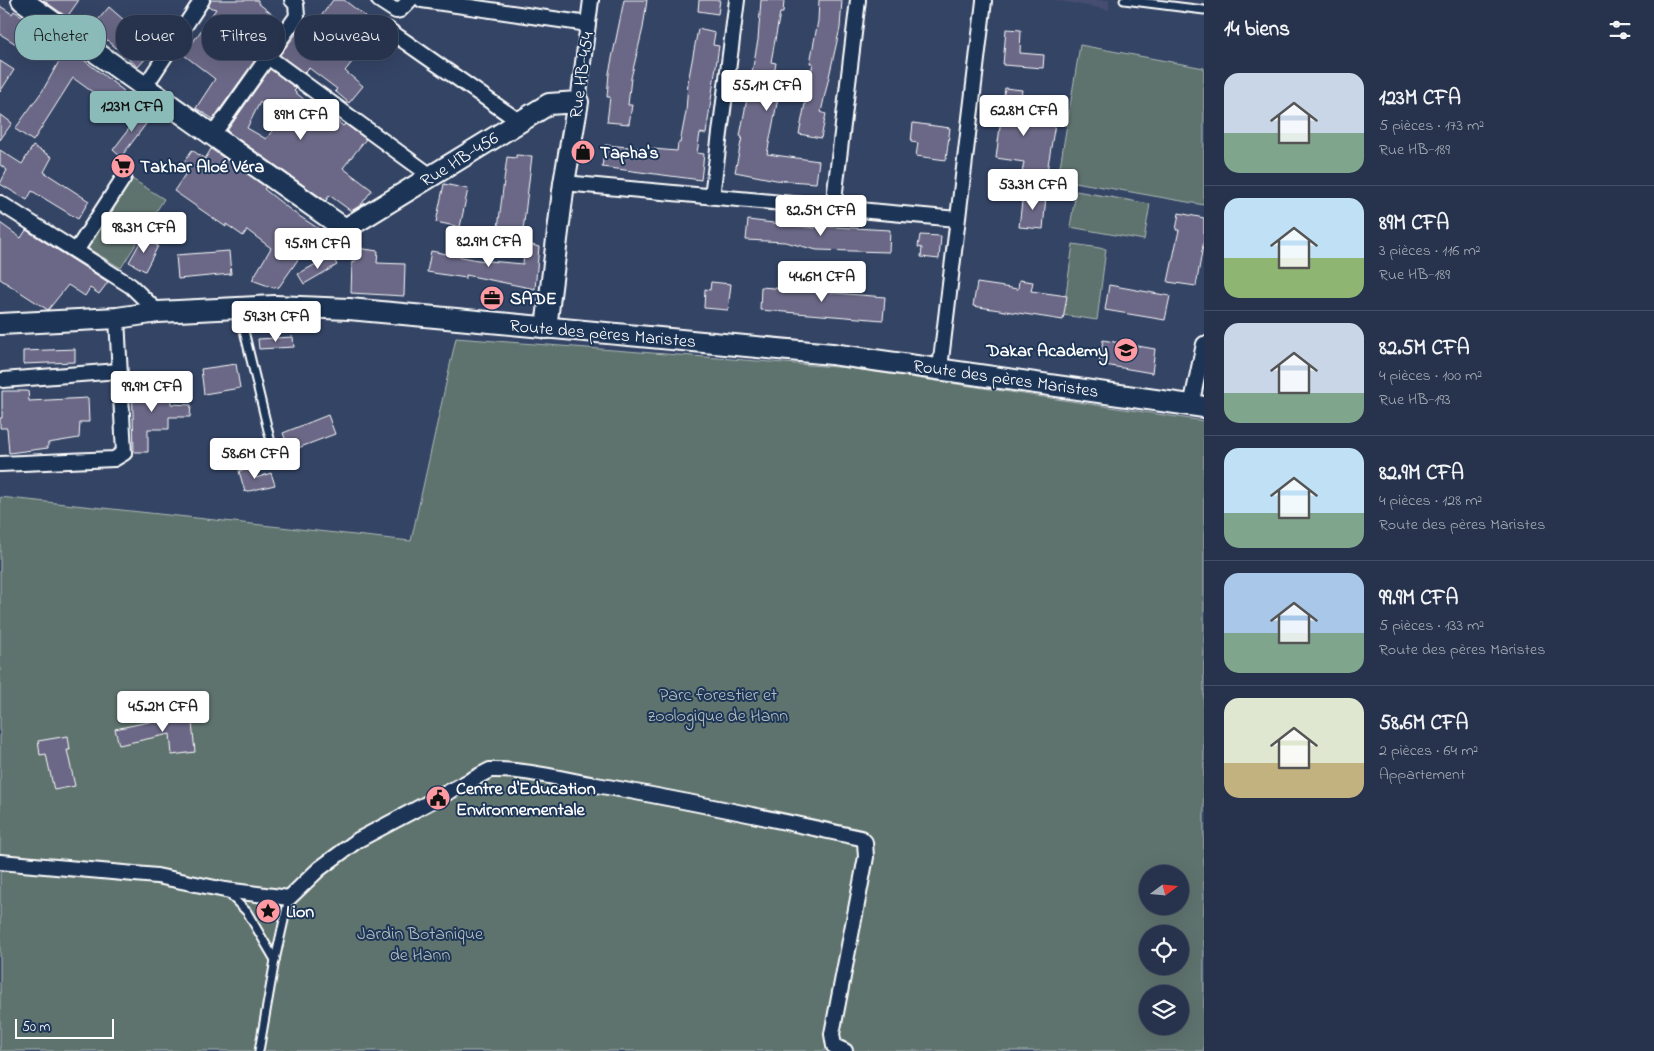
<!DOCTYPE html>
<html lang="fr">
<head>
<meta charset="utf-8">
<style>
	body { margin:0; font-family:"Indie Flower",sans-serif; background:#2f3b53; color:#f1f3f6; height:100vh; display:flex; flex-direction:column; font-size:19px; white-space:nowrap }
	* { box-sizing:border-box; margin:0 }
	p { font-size:16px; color:#a4aab5 }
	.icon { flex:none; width:28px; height:28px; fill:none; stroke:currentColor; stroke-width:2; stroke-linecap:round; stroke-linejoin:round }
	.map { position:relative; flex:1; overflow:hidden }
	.side { display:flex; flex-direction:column; background:#27334c; width:450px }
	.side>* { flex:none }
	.top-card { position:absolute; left:15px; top:15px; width:475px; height:45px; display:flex; gap:10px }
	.needle { width:32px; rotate:74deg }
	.controls { position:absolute; left:1139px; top:865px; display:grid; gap:10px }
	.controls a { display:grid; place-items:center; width:50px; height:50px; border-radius:50%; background:#27334c; box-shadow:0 5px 20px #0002,0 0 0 1px #434e64; font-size:25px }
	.scale { position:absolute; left:15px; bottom:12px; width:99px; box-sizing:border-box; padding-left:5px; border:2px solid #fff; border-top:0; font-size:14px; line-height:18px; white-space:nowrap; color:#fff; -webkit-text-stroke:4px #1d3557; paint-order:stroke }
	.price { position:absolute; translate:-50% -42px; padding:0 11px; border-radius:5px; background:#fff; color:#222; font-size:16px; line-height:32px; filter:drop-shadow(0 1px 2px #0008) }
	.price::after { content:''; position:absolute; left:50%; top:30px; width:15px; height:11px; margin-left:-8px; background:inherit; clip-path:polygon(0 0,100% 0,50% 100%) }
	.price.active { background:#8bbbb9; color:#111 }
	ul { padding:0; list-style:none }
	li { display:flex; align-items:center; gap:15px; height:125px; padding:0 20px }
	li+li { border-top:1px solid #434e64 }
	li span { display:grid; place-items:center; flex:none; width:140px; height:100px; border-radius:15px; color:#555 }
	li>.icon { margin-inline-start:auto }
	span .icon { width:60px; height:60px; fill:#fffc; stroke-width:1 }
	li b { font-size:21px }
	h2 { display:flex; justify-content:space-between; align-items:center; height:60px; padding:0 20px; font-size:21px }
	.chip { padding:0 18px; border-radius:20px; background:#27334c; box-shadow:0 5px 20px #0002,0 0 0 1px #434e64; font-size:18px; line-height:45px }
	.chip.active { background:#8bbbb9; color:#111 }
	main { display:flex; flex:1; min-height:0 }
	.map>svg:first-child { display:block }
	.built { fill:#444e6f }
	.green { fill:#5e736e; stroke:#aeb9b6; fill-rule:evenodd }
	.building { fill:#6a6786; stroke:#fff; fill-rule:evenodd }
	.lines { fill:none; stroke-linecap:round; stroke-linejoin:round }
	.lane-casing { stroke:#fff; stroke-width:11 }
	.street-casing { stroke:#fff; stroke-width:18 }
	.secondary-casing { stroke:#fff; stroke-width:24 }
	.lane { stroke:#1d3557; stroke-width:7 }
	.street { stroke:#1d3557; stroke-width:14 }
	.secondary { stroke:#1d3557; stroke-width:20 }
	.labels { text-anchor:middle; stroke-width:4; stroke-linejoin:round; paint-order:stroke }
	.street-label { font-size:18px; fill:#fff; stroke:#1d3557 }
	.poi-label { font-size:18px; font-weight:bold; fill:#fff; stroke:#1d3557; text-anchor:start }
	.park-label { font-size:18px; fill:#b7c0be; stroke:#1d3557 }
</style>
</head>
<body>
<main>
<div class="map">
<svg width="1204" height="1051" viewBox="0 0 1204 1051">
	<rect width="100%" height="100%" fill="#344465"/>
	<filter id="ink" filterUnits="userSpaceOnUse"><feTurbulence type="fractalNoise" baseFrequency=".02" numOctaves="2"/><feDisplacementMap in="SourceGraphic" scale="10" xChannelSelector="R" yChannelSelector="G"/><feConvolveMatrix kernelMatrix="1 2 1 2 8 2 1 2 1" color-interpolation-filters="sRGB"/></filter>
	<g filter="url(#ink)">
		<polygon class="built" points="1054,0 1109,0 1109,10"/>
		<g class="green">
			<polygon points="1080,45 1204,68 1204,205 1058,179"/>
			<polygon points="129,177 164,199 121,268 86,247"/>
			<polygon points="1076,191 1150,204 1144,240 1070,227"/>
			<polygon points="1073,244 1106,249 1097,320 1063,315"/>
			<path d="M456,338L849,368L1204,421V1051H0V497L411,541ZM1148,874H1180V906H1148ZM1148,934H1180V966H1148ZM1148,994H1180V1026H1148Z"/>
		</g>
		<g class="building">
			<polygon points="43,0 79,0 67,17"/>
			<polygon points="211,0 258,0 258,3 282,22 213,119 196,108 215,79 184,55 216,9 208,7"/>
			<polygon points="333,0 344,0 365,16 338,52 352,62 345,71 363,86 349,103 335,91 337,89 309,68 304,73 280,55 303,25 310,31"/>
			<polygon points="624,0 647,0 643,28 631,78 628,105 632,105 629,124 607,122 610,97 607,97 609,73"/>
			<polygon points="699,0 720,0 718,14 698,11"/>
			<polygon points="761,0 784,0 783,13 780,13 771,62 776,63 770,96 778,98 767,154 819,161 816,183 776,180 735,172 742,137 740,136 758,40"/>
			<polygon points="819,0 842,0 840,28 821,112 826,114 821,138 799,134 813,63 810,63 818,21"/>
			<polygon points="0,6 12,14 14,11 38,26 24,49 0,34"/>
			<polygon points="109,7 133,28 144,17 165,37 138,67 92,27"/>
			<polygon points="698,29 715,33 713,45 719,46 706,134 700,133 697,153 704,154 701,180 602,167 605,145 677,151 678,143 680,143 686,112 688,82"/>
			<polygon points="1006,29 1021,30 1020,53 1044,55 1043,68 1003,65"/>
			<polygon points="67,47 124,91 110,109 97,99 98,96 73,78 33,141 15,129 43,90"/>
			<polygon points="0,61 14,70 0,92"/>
			<path d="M270,69L293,86L296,89L294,91L319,112L322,108L343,126L345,124L366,139L343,168L372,190L361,205L351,211L329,195L326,201L227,131ZM260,102L280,120L266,139L247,128Z"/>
			<polygon points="1005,88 1022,90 1018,118 1055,124 1046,177 1022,173 1024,162 996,158"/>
			<polygon points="143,110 152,116 121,157 113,150"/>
			<polygon points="0,114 12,123 0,140"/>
			<polygon points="913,123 950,128 946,160 916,156 918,143 911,142"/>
			<polygon points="33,146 52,157 44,172 89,201 78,219 32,191 27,200 0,184 7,170 0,165 0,150 22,164"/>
			<polygon points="211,149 266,187 264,189 293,212 319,229 279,287 274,288 252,280 271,248 247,230 243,236 226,224 226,227 174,191 186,173 180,168 192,150 205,159"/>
			<polygon points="516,155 532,156 523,231 498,228 507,157 516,158"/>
			<polygon points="444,184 468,189 460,227 436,222"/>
			<polygon points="1023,193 1046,196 1043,229 1019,227"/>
			<polygon points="1179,213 1204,218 1204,240 1196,286 1168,282 1179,230 1176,230"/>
			<polygon points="748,220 815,228 816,226 890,230 889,252 817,250 785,242 746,240"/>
			<polygon points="0,223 21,238 26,230 108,282 99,294 90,288 85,296 68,285 48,310 0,279"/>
			<polygon points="920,235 941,236 939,259 921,257 922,248 918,247"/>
			<polygon points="143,237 158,246 145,271 129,262"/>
			<polygon points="525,243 539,247 535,289 466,275 466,278 427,272 431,251 478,260 523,264"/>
			<polygon points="357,248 378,251 377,263 405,264 404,296 351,293 352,262 355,262"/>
			<polygon points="229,251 231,274 178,279 176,255"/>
			<polygon points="332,255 337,265 304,284 298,274"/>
			<polygon points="1019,280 1033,282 1031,291 1067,296 1063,320 973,306 977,283 1018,289"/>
			<polygon points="711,282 731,284 728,310 704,308 705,289 710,290"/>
			<polygon points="1109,285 1170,296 1165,320 1105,310"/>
			<polygon points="761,287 885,297 883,320 760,310"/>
			<polygon points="293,337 294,347 259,349 258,339"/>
			<polygon points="1103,340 1155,349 1152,373 1099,364"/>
			<polygon points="75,349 75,362 23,364 23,351"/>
			<polygon points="236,364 240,388 204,394 201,369"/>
			<polygon points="132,378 148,378 148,394 171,394 171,404 191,405 190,417 169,417 169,429 148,429 148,452 134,452"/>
			<polygon points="2,391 28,391 29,401 88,398 89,422 80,422 79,438 48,443 48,448 9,453 7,428 0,428 0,418 2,418"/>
			<polygon points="328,415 335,434 290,451 283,433"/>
			<polygon points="253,467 256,478 271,473 275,485 245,492 239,471"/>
			<polygon points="191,713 195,752 172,755 170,734 119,745 115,729 168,718 168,716"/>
			<polygon points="68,736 70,750 67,750 75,786 54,790 46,754 40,755 38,741"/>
		</g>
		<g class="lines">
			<defs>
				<g id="lane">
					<polyline points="1124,0 1204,10"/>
					<polyline points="239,310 273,451"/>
					<polyline points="227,892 247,912 275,960 259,1051"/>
					<polyline points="275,960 289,898"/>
				</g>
				<g id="street">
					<polyline points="379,0 396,11 400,10 410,0"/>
					<polyline points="422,0 588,24"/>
					<polyline points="387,29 520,122"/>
					<polyline points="268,57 431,176"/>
					<polyline points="144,88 202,0"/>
					<polyline points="578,102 591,0"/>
					<polyline points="212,136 297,16 296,4 292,0"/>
					<polyline points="564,183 957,219"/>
					<polyline points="712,196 737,0"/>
					<polyline points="0,203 131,286 158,312"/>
					<polyline points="833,208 858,0"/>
					<polyline points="76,251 124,177"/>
					<polyline points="940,368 984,1"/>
					<polyline points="3,380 119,371"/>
					<polyline points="1191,406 1204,344"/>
					<polyline points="0,464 114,459 124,453 117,318"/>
					<path d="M0,862L157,876L225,890L289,898L319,869L358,840L490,770C525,769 561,779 596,785C685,800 773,819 861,838L865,842L866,857L832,1034L834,1046L845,1051"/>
				</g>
				<g id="secondary">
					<polyline points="22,0 345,229 549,104 578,102 564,183 546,328"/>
					<polyline points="0,324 117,318 158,312 275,306 349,309 832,354 1204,407"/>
				</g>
			</defs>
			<use href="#lane" class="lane-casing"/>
			<use href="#street" class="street-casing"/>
			<use href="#secondary" class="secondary-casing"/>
			<use href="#lane" class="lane"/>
			<use href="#street" class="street"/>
			<use href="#secondary" class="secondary"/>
		</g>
	</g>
	<defs>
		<symbol id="shop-disc" viewBox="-11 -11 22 22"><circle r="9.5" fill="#ff9aa2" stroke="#1d3557"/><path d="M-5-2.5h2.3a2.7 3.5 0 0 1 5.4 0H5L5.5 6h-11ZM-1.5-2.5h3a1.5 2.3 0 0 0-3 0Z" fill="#111"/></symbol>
		<symbol id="supermarket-disc" viewBox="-11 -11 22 22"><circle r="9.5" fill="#ff9aa2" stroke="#1d3557"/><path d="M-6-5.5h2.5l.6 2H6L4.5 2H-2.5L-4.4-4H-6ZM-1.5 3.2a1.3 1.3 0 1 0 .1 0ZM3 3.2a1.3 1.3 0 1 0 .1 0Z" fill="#111"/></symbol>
		<symbol id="office-disc" viewBox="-11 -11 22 22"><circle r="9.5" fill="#ff9aa2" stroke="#1d3557"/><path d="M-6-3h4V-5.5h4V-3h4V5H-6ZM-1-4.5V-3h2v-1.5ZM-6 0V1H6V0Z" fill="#111"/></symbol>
		<symbol id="school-disc" viewBox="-11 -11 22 22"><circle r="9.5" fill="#ff9aa2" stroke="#1d3557"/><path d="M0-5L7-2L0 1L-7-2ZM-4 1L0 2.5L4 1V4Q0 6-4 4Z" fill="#111"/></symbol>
		<symbol id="civic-disc" viewBox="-11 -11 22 22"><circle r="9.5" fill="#ff9aa2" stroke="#1d3557"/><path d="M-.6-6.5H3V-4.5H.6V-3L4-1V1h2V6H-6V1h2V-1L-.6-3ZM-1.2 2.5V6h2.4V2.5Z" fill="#111"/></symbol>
		<symbol id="sight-disc" viewBox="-11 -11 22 22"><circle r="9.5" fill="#ff9aa2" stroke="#1d3557"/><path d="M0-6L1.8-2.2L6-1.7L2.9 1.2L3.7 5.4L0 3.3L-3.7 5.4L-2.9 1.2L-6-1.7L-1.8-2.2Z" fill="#111"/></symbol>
	</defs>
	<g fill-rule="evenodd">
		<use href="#shop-disc" x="569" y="138" width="28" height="28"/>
		<use href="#supermarket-disc" x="109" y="152" width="28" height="28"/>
		<use href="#office-disc" x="478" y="284" width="28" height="28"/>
		<use href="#school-disc" x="1112" y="336" width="28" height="28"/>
		<use href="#civic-disc" x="424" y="784" width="28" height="28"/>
		<use href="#sight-disc" x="254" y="897" width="28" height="28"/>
	</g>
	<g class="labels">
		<g class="street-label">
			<text transform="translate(581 75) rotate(-82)" y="6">Rue HB-454</text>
			<text transform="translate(459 159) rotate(-32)" y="6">Rue HB-456</text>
			<text transform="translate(603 333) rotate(5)" y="6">Route des pères Maristes</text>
			<text transform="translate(1006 378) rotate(8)" y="6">Route des pères Maristes</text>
		</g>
		<g class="poi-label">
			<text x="600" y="158">Tapha's</text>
			<text x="140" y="172">Takhar Aloé Véra</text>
			<text x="510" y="304">SADE</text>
			<text x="1108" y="356" text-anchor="end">Dakar Academy</text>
			<text x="456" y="794">Centre d'Education<tspan x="456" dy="21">Environnementale</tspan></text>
			<text x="286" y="917">Lion</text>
		</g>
		<g class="park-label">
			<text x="718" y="700">Parc forestier et<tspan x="718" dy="21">zoologique de Hann</tspan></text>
			<text x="420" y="939">Jardin Botanique<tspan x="420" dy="21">de Hann</tspan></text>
		</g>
	</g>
</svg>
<div class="controls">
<a><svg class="needle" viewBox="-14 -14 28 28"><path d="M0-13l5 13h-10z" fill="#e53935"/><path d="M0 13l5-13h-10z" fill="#a4aab5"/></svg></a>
<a><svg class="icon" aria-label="locate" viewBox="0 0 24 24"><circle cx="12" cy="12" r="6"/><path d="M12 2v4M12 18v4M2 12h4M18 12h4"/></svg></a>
<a><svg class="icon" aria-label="layers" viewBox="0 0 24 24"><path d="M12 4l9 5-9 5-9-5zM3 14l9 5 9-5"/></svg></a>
</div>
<div class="scale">50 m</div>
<b class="price" style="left:767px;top:112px">55.1M CFA</b>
<b class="price active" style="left:132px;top:133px">123M CFA</b>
<b class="price" style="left:1024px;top:137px">62.8M CFA</b>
<b class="price" style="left:301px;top:141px">89M CFA</b>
<b class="price" style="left:1033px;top:211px">53.3M CFA</b>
<b class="price" style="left:821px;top:237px">82.5M CFA</b>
<b class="price" style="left:144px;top:254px">98.3M CFA</b>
<b class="price" style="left:489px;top:268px">82.9M CFA</b>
<b class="price" style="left:318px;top:270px">95.9M CFA</b>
<b class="price" style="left:822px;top:303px">44.6M CFA</b>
<b class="price" style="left:276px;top:343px">59.3M CFA</b>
<b class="price" style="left:152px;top:413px">99.9M CFA</b>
<b class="price" style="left:255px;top:480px">58.6M CFA</b>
<b class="price" style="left:163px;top:733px">45.2M CFA</b>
<div class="top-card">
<a class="chip active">Acheter</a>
<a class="chip">Louer</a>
<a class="chip">Filtres</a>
<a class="chip">Nouveau</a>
</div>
</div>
<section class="side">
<h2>14 biens<svg class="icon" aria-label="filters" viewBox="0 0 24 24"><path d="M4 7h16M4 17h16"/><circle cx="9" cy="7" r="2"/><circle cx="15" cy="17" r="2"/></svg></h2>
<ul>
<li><span style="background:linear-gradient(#c9d6e8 60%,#7fa58c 0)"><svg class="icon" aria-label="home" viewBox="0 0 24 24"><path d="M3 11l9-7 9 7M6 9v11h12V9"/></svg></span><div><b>123M CFA</b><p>5 pièces · 173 m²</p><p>Rue HB-189</p></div></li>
<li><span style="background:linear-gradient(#bfe0f5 60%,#8fb573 0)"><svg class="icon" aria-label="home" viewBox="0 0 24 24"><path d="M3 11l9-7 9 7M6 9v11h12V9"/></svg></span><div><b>89M CFA</b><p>3 pièces · 116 m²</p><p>Rue HB-189</p></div></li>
<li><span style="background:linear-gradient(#c9d6e8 70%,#7fa58c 0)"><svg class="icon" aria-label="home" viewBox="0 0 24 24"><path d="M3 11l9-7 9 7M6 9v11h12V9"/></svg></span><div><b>82.5M CFA</b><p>4 pièces · 100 m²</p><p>Rue HB-193</p></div></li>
<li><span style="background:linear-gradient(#bfe0f5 65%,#7fa58c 0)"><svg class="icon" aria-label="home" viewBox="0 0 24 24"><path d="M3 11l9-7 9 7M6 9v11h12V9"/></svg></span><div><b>82.9M CFA</b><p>4 pièces · 128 m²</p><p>Route des pères Maristes</p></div></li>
<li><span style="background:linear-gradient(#a9c7e8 60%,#7fa58c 0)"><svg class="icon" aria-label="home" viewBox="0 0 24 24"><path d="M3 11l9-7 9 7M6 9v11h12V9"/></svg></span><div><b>99.9M CFA</b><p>5 pièces · 133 m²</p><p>Route des pères Maristes</p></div></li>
<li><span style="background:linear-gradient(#dfe7d0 65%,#c2b280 0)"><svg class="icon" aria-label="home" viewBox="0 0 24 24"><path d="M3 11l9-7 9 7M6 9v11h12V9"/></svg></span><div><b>58.6M CFA</b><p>2 pièces · 64 m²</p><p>Appartement</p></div></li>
</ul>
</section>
</main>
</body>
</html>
